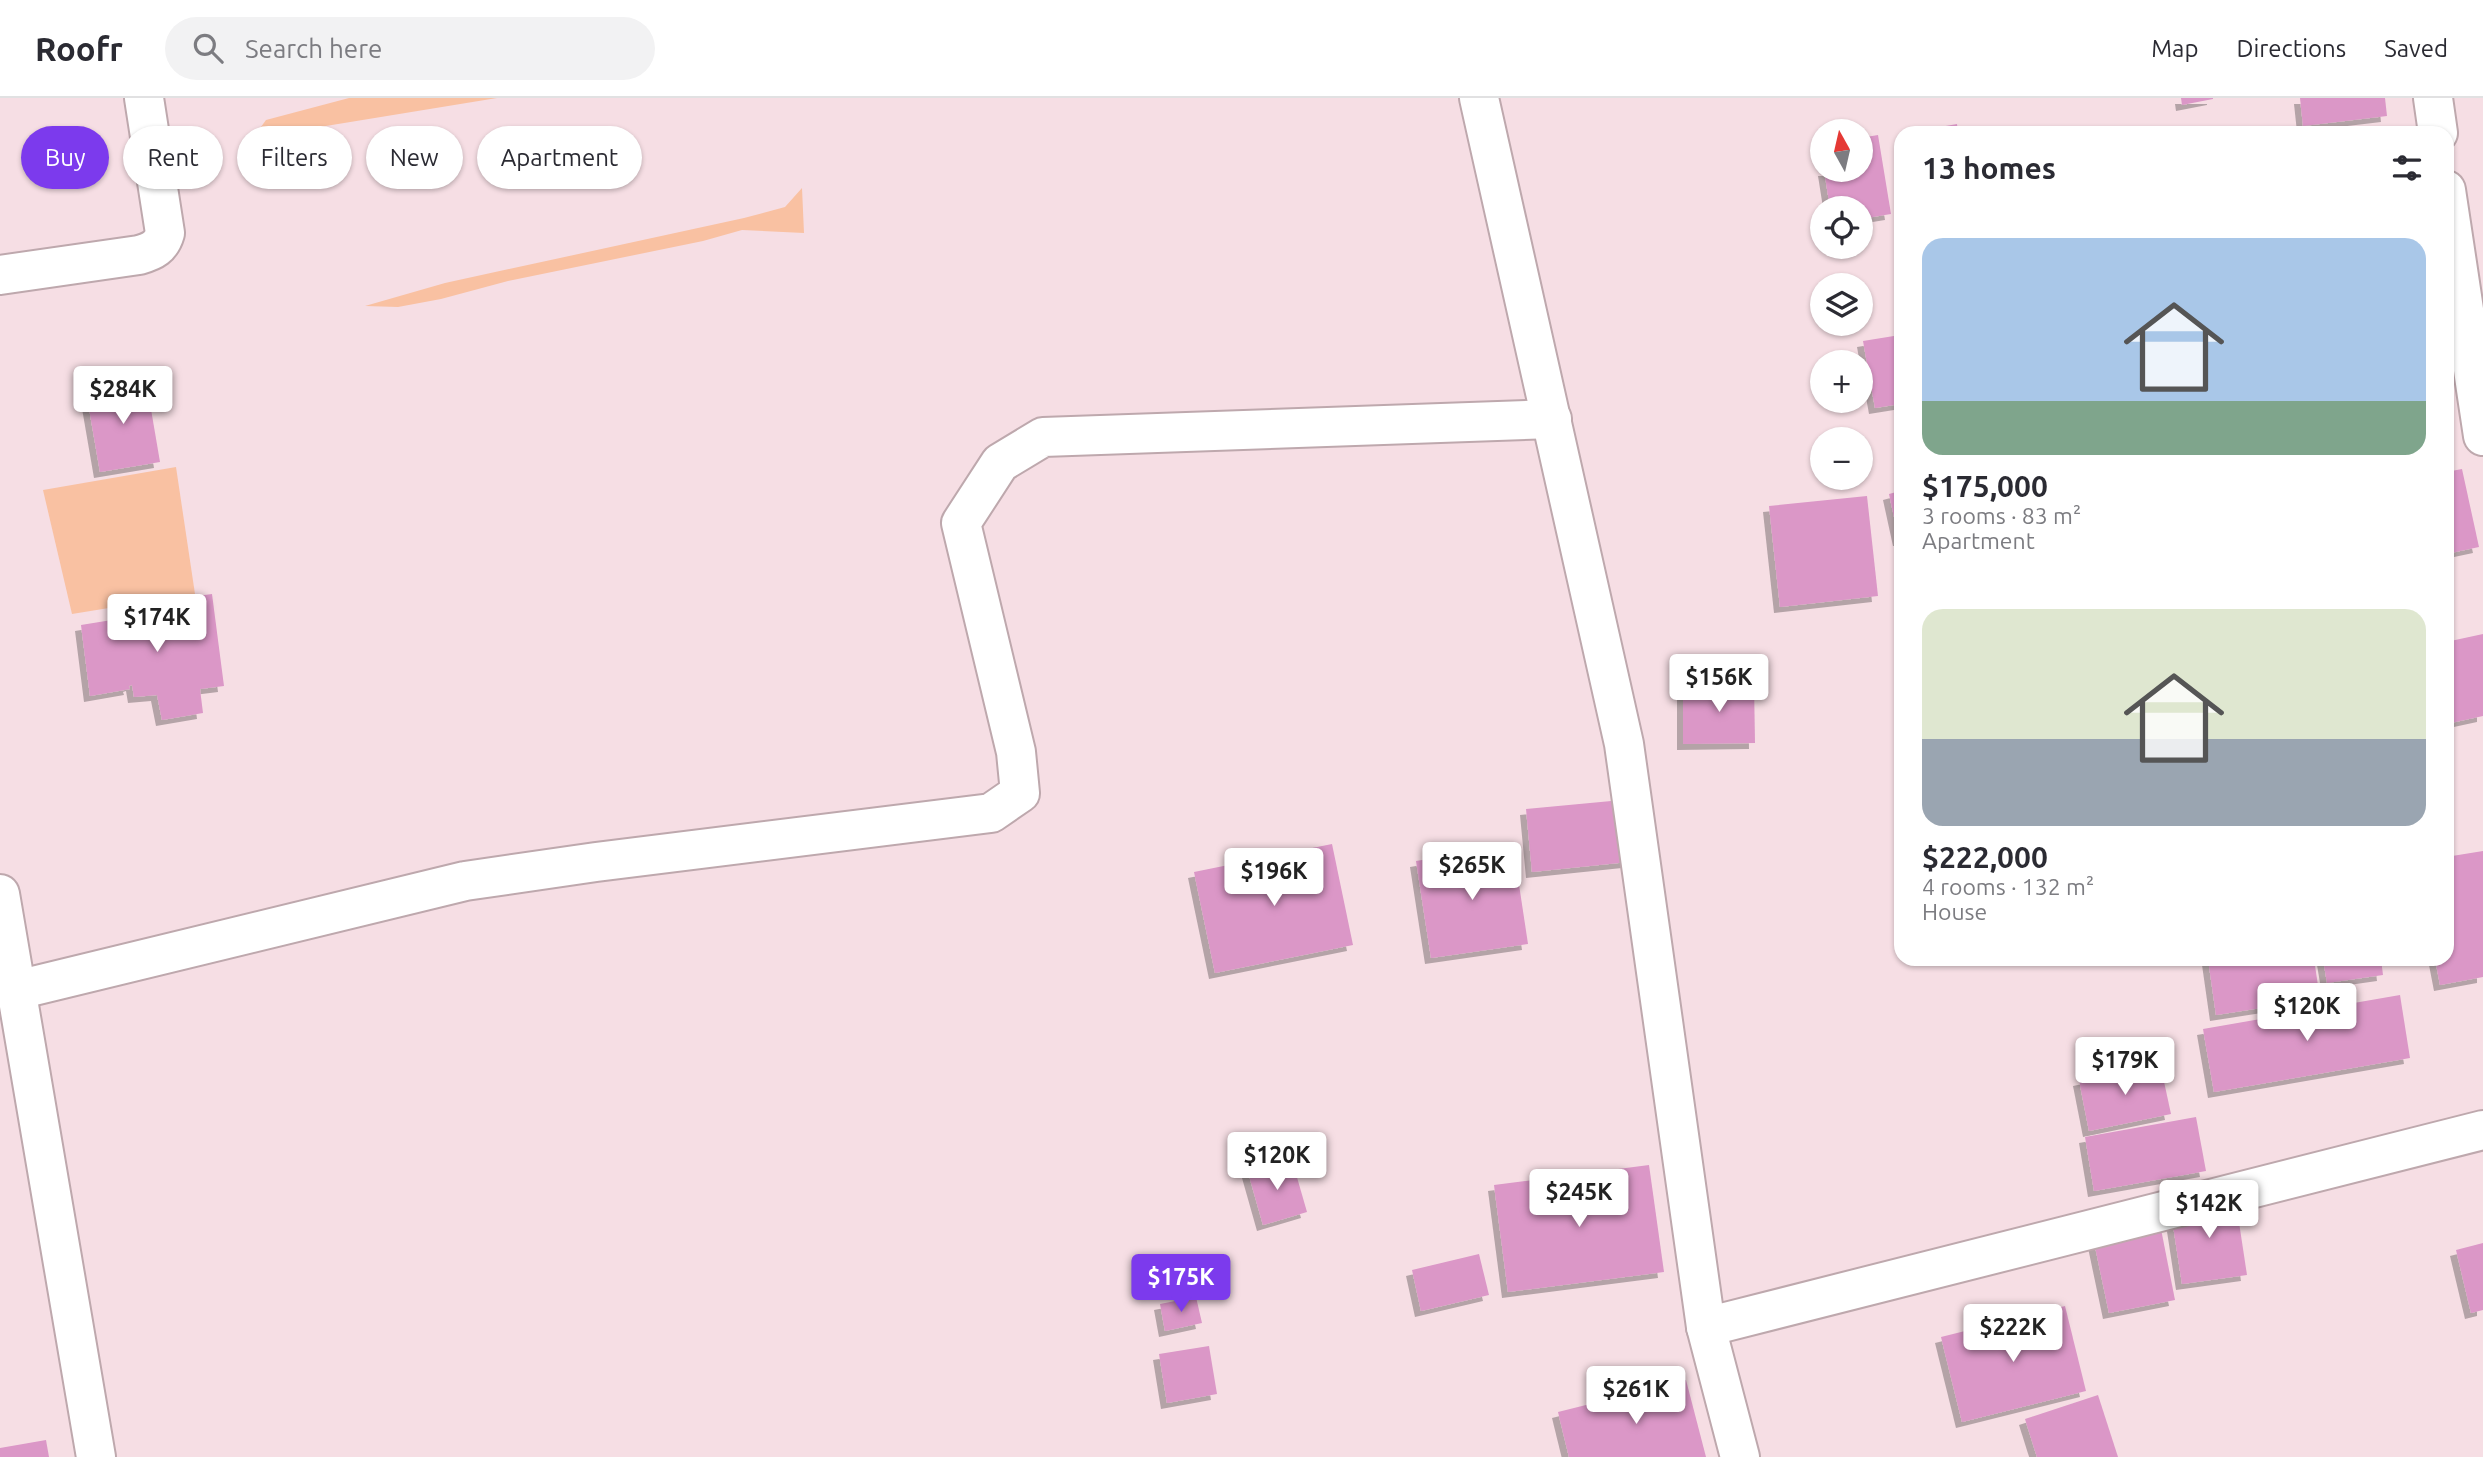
<!DOCTYPE html>
<html lang="en">
<head>
<meta charset="utf-8">
<style>
	body { margin:0; font-family:Ubuntu,sans-serif; background:#f2f2f3; color:#2b2b33; height:100vh; display:flex; flex-direction:column; font-size:26px; white-space:nowrap }
	* { box-sizing:border-box; margin:0 }
	p { font-size:23px; color:#7c7c81 }
	.icon { flex:none; width:38px; height:38px; fill:none; stroke:currentColor; stroke-width:2; stroke-linecap:round; stroke-linejoin:round }
	.map { position:relative; flex:1; overflow:hidden }
	.details { position:absolute; left:1894px; top:28px; width:560px; height:840px; display:flex; flex-direction:column; background:#fff; border-radius:21px; box-shadow:0 2px 5px #0004 }
	.details>* { flex:none }
	.guide { position:absolute; left:21px; top:28px; width:665px; height:63px; display:flex; gap:14px }
	.needle { width:46px; rotate:352deg }
	.fabs { position:absolute; left:1810px; top:21px; display:grid; gap:14px }
	.fabs a { display:grid; place-items:center; width:63px; height:63px; border-radius:50%; background:#fff; box-shadow:0 2px 5px #0004; font-size:35px }
	.price { position:absolute; translate:-50% -60px; padding:0 16px; border-radius:7px; background:#fff; color:#222; font-size:23px; line-height:46px; filter:drop-shadow(0 2px 4px #0008) }
	.price::after { content:''; position:absolute; left:50%; top:42px; width:21px; height:16px; margin-left:-10px; background:inherit; clip-path:polygon(0 0,100% 0,50% 100%) }
	.price.active { background:#7c3aed; color:#fff }
	ul { padding:0; list-style:none }
	li { display:grid; align-content:center; gap:14px; height:371px; padding:0 28px }
	li span { display:grid; place-items:center; height:217px; border-radius:21px; color:#555 }
	li>.icon { margin-inline-start:auto }
	span .icon { width:126px; height:126px; fill:#fffc; stroke-width:1 }
	li b { font-size:30px }
	h2 { display:flex; justify-content:space-between; align-items:center; height:84px; padding:0 28px; font-size:30px }
	.pill { padding:0 24px; border-radius:32px; background:#fff; box-shadow:0 2px 5px #0004; font-size:24px; line-height:63px }
	.pill.active { background:#7c3aed; color:#fff }
	header { display:flex; align-items:center; gap:42px; box-sizing:border-box; height:98px; padding:0 35px; background:#fff; border-bottom:2px solid #e1e1e2 }
	header strong { font-size:33px }
	nav { display:flex; gap:38px; margin-inline-start:auto; font-size:24px }
	.search { width:490px; height:63px; background:#f2f2f3; display:flex; align-items:center; gap:18px; box-sizing:border-box; padding:0 24px; border-radius:38px; color:#7c7c81; font-size:26px }
	.map>svg:first-child { display:block }
	.green { fill:#f9c1a2 }
	.building { fill:#db97c7; filter:url(#shadow) }
	.lines { fill:none; stroke-linecap:round; stroke-linejoin:round }
	.minor-casing { stroke:#bea8ad; stroke-width:42 }
	.major-casing { stroke:#bea8ad; stroke-width:42 }
	.minor { stroke:#fff; stroke-width:38 }
	.major { stroke:#fff; stroke-width:38 }
</style>
</head>
<body>
<header>
<strong>Roofr</strong>
<div class="search"><svg class="icon" aria-label="search" viewBox="0 0 24 24"><circle cx="10" cy="10" r="6"/><path d="M15 15l6 6"/></svg>Search here</div>
<nav><a>Map</a><a>Directions</a><a>Saved</a></nav>
</header>
<div class="map">
<svg width="2483" height="1359" viewBox="0 0 2483 1359">
	<defs>
		<filter id="shadow"><feDropShadow dx="-6" dy="6" stdDeviation="0" flood-color="#0004"/></filter>
	</defs>
	<rect width="100%" height="100%" fill="#f6dee4"/>
	<g class="green">
		<polygon points="349,0 497,0 253,40 266,22"/>
		<polygon points="802,90 804,135 742,132 703,143 508,183 441,201 398,209 365,208 445,185 744,120 785,109"/>
		<polygon points="176,369 195,496 72,516 43,392"/>
	</g>
	<g class="building">
		<polygon points="2181,0 2213,0 2213,1 2182,7"/>
		<polygon points="2300,0 2385,0 2387,18 2303,28"/>
		<polygon points="1957,26 1958,35 1912,35 1912,34"/>
		<polygon points="1878,37 1891,116 1860,121 1860,110 1830,110 1824,72 1860,72 1860,40"/>
		<polygon points="1900,237 1900,306 1875,310 1863,243"/>
		<polygon points="146,282 160,364 100,374 86,293"/>
		<polygon points="2462,371 2479,449 2446,456 2446,374"/>
		<polygon points="1900,393 1900,442 1899,442 1889,396"/>
		<polygon points="1867,398 1878,498 1780,509 1769,408"/>
		<polygon points="212,496 224,588 200,591 203,615 162,622 157,597 134,599 132,587 129,588 130,591 90,598 81,527 124,520 122,508"/>
		<polygon points="2483,536 2483,618 2446,626 2446,544"/>
		<polygon points="1754,585 1755,645 1683,646 1683,586"/>
		<polygon points="1622,702 1628,764 1532,774 1526,711"/>
		<polygon points="1332,746 1353,847 1215,875 1194,774"/>
		<polygon points="1513,747 1528,846 1431,860 1416,763"/>
		<polygon points="2483,753 2483,879 2440,887 2435,861 2446,861 2446,759"/>
		<polygon points="2208,861 2314,861 2320,901 2216,917"/>
		<polygon points="2323,861 2381,861 2383,877 2327,885"/>
		<polygon points="2400,897 2410,960 2214,994 2203,931"/>
		<polygon points="2160,965 2171,1016 2089,1033 2079,982"/>
		<polygon points="2196,1019 2206,1073 2094,1093 2085,1039"/>
		<polygon points="1292,1062 1307,1114 1263,1127 1248,1074"/>
		<polygon points="1649,1067 1664,1174 1508,1194 1494,1087"/>
		<polygon points="2235,1098 2247,1177 2182,1186 2170,1108"/>
		<polygon points="2160,1126 2175,1202 2109,1215 2093,1139"/>
		<polygon points="2483,1145 2483,1212 2471,1215 2456,1152"/>
		<polygon points="1479,1156 1489,1197 1421,1213 1412,1172"/>
		<polygon points="1196,1199 1202,1225 1165,1233 1160,1206"/>
		<polygon points="2065,1208 2086,1293 1962,1324 1941,1239"/>
		<polygon points="1209,1248 1217,1296 1167,1305 1159,1256"/>
		<polygon points="1686,1282 1706,1359 1569,1359 1558,1314"/>
		<polygon points="2098,1297 2118,1359 2037,1359 2025,1321"/>
		<polygon points="46,1342 49,1359 0,1359 0,1350"/>
	</g>
	<g class="lines">
		<defs>
			<g id="minor">
				<polyline points="1479,0 1624,646 1706,1229 1740,1359"/>
				<path d="M0,177L139,157C153,153 161,149 165,135L144,0"/>
				<polyline points="0,796 96,1359"/>
				<polyline points="17,892 465,783 596,764 991,715 1020,695 1016,654 961,425 1000,365 1043,339 1552,321"/>
				<polyline points="1706,1229 2483,1032"/>
			</g>
			<g id="major">
				<polyline points="2433,0 2438,35"/>
				<polyline points="2446,92 2483,338"/>
			</g>
		</defs>
		<use href="#minor" class="minor-casing"/>
		<use href="#major" class="major-casing"/>
		<use href="#minor" class="minor"/>
		<use href="#major" class="major"/>
	</g>
</svg>
<div class="fabs">
<a><svg class="needle" viewBox="-14 -14 28 28"><path d="M0-13l5 13h-10z" fill="#e53935"/><path d="M0 13l5-13h-10z" fill="#7c7c81"/></svg></a>
<a><svg class="icon" aria-label="locate" viewBox="0 0 24 24"><circle cx="12" cy="12" r="6"/><path d="M12 2v4M12 18v4M2 12h4M18 12h4"/></svg></a>
<a><svg class="icon" aria-label="layers" viewBox="0 0 24 24"><path d="M12 4l9 5-9 5-9-5zM3 14l9 5 9-5"/></svg></a>
<a>+</a>
<a>−</a>
</div>
<b class="price" style="left:123px;top:328px">$284K</b>
<b class="price" style="left:157px;top:556px">$174K</b>
<b class="price" style="left:1719px;top:616px">$156K</b>
<b class="price" style="left:1472px;top:804px">$265K</b>
<b class="price" style="left:1274px;top:810px">$196K</b>
<b class="price" style="left:2307px;top:945px">$120K</b>
<b class="price" style="left:2125px;top:999px">$179K</b>
<b class="price" style="left:1277px;top:1094px">$120K</b>
<b class="price" style="left:1579px;top:1131px">$245K</b>
<b class="price" style="left:2209px;top:1142px">$142K</b>
<b class="price active" style="left:1181px;top:1216px">$175K</b>
<b class="price" style="left:2013px;top:1266px">$222K</b>
<b class="price" style="left:1636px;top:1328px">$261K</b>
<div class="guide">
<a class="pill active">Buy</a>
<a class="pill">Rent</a>
<a class="pill">Filters</a>
<a class="pill">New</a>
<a class="pill">Apartment</a>
</div>
<section class="details">
<h2>13 homes<svg class="icon" aria-label="filters" viewBox="0 0 24 24"><path d="M4 7h16M4 17h16"/><circle cx="9" cy="7" r="2"/><circle cx="15" cy="17" r="2"/></svg></h2>
<ul>
<li><span style="background:linear-gradient(#a9c7e8 75%,#7fa58c 0)"><svg class="icon" aria-label="home" viewBox="0 0 24 24"><path d="M3 11l9-7 9 7M6 9v11h12V9"/></svg></span><div><b>$175,000</b><p>3 rooms · 83 m²</p><p>Apartment</p></div></li>
<li><span style="background:linear-gradient(#dfe7d0 60%,#9aa5b1 0)"><svg class="icon" aria-label="home" viewBox="0 0 24 24"><path d="M3 11l9-7 9 7M6 9v11h12V9"/></svg></span><div><b>$222,000</b><p>4 rooms · 132 m²</p><p>House</p></div></li>
</ul>
</section>
</div>
</body>
</html>
